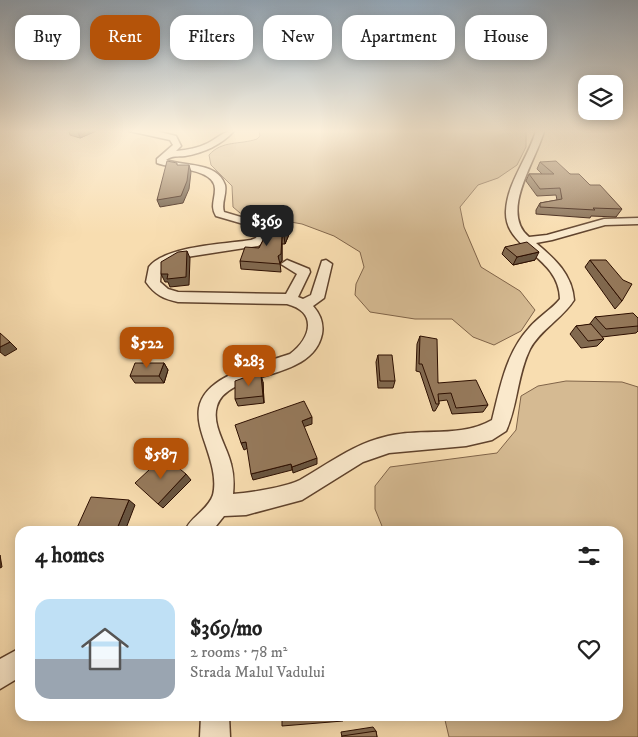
<!DOCTYPE html>
<html lang="en">
<head>
<meta charset="utf-8">
<style>
	body { margin:0; font-family:"IM FELL DW Pica",serif; background:#f6f6f6; color:#222; height:100vh; display:flex; flex-direction:column; font-size:19px; white-space:nowrap }
	* { box-sizing:border-box; margin:0 }
	p { font-size:16px; color:#767676 }
	.icon { flex:none; width:28px; height:28px; fill:none; stroke:currentColor; stroke-width:2; stroke-linecap:round; stroke-linejoin:round }
	.map { position:relative; flex:1; overflow:hidden }
	.side { position:absolute; left:15px; top:526px; width:608px; height:195px; display:flex; flex-direction:column; background:#fff; border-radius:15px; box-shadow:0 2px 12px #0003 }
	.side>* { flex:none }
	.hud { position:absolute; left:15px; top:15px; width:609px; height:45px; display:flex; gap:10px }
	.fabs { position:absolute; left:578px; top:75px; display:grid; gap:10px }
	.fabs a { display:grid; place-items:center; width:45px; height:45px; border-radius:10px; background:#fff; box-shadow:0 2px 12px #0003; font-size:25px }
	.price { position:absolute; translate:-50% -42px; padding:0 11px; border-radius:10px; background:#b45309; color:#fff; font-size:16px; line-height:32px; filter:drop-shadow(0 1px 2px #0008) }
	.price::after { content:''; position:absolute; left:50%; top:30px; width:15px; height:11px; margin-left:-8px; background:inherit; clip-path:polygon(0 0,100% 0,50% 100%) }
	.price.selected { background:#222; color:#fff }
	ul { padding:0; list-style:none }
	li { display:flex; align-items:center; gap:15px; height:125px; padding:0 20px }
	li span { display:grid; place-items:center; flex:none; width:140px; height:100px; border-radius:15px; color:#555 }
	li>.icon { margin-inline-start:auto }
	span .icon { width:60px; height:60px; fill:#fffc; stroke-width:1 }
	li b { font-size:21px }
	h2 { display:flex; justify-content:space-between; align-items:center; height:60px; padding:0 20px; font-size:21px }
	.tag { padding:0 18px; border-radius:15px; background:#fff; box-shadow:0 2px 12px #0003; font-size:18px; line-height:45px }
	.tag.selected { background:#b45309; color:#fff }
	.map>svg:first-child { display:block }
	.green { fill:#d5ba92; stroke:#806449 }
	.lines { fill:none; stroke-linecap:round; stroke-linejoin:round }
	.street-casing { stroke:#5f422c; stroke-width:3 }
	.street { fill:#fae9cc; fill-rule:evenodd }
	.wall { fill:#81694f; stroke:#2c0e00 }
	.shaded-wall { fill:#695540; stroke:#2c0e00 }
	.building { fill:#967a5c; stroke:#2c0e00 }
</style>
</head>
<body>
<div class="map">
<svg width="638" height="737" viewBox="0 0 638 737">
	<rect width="100%" height="100%" fill="#f8ddb0"/>
	<filter id="stains"><feTurbulence type="fractalNoise" baseFrequency=".004" numOctaves="4"/><feColorMatrix values="0 0 0 0 .2 0 0 0 0 .09 0 0 0 0 .02 0 0 0 .5 -.17"/></filter>
	<radialGradient id="worn" r=".72"><stop offset=".6" stop-color="#630" stop-opacity="0"/><stop offset="1" stop-color="#630" stop-opacity=".3"/></radialGradient>
	<g class="green">
		<path d="M259,131H526V147L517,165L498,178L478,185L460,207L464,227L481,267L520,291L535,310L521,331L494,345L473,337L452,319H415L370,312L355,295L356,284L364,267L360,252L334,236L302,224L240,213L233,207L232,186L211,165L209,155C222,140 240,145 257,139L260,136Z"/>
		<polygon points="566,381 622,382 638,387 638,737 449,737 444,716 618,716 618,531 384,531 375,509 375,486 390,467 497,453 516,430 521,396 538,386"/>
	</g>
	<g class="lines">
		<defs>
			<g id="street">
				<path d="M129,131H156L176,136L181,146L176,151C187,150 198,148 208,143C218,138 223,131 234,131C221,145 203,153 185,156C178,157 172,155 166,160C184,167 217,161 225,185C227,194 221,203 224,212L261,223L270,234L265,242L258,246L180,258L161,269L160,282L168,289L178,292L286,294L297,274L281,264L287,260L309,269L310,272L298,297L303,299L311,295L322,261L326,260L332,264L324,298L313,306C320,314 324,323 322,334C312,383 228,369 217,406C211,425 227,446 231,464C234,475 234,484 233,494C250,493 286,487 300,480C330,463 353,444 388,436C422,428 461,438 492,420C500,388 506,353 529,328C538,317 551,310 560,299C559,255 504,250 506,211C507,183 528,158 536,131H544C536,161 499,212 529,237L547,235L604,219L638,218V224L605,225L552,240L536,243C555,259 572,274 574,300C562,319 541,329 530,349C517,375 518,405 506,431L492,440L466,446L389,453L363,462L302,500L246,515L224,516L212,531H185C190,517 208,510 213,495C217,479 211,461 206,446C202,434 197,421 199,408C205,374 262,364 290,354C311,338 318,312 287,304L178,302C164,299 155,295 146,282L149,267C165,246 225,244 251,240L256,238L258,234L247,225L216,216C210,206 215,200 215,189C215,168 172,169 157,163V159L173,145L170,140Z"/>
				<polygon points="20,648 20,677 0,689 0,659"/>
				<polygon points="201,716 229,716 230,737 200,737"/>
			</g>
		</defs>
		<use href="#street" class="street-casing"/>
		<use href="#street" class="street"/>
	</g>
	<g class="wall">
		<polygon points="69,131 96,131 80,138 70,135"/>
		<polygon points="540,162 570,174 590,185 622,209 616,217 591,216 590,218 536,214 536,210 540,203 557,200 556,195 537,196 526,181 529,174 542,174 537,169"/>
		<polygon points="272,223 290,232 285,244 282,244 282,261 280,263 281,272 241,269 240,261 259,248"/>
		<polygon points="505,247 535,260 513,265 502,254"/>
		<polygon points="590,260 622,301 615,309 585,267"/>
		<polygon points="595,317 638,318 638,331 636,333 602,337 604,339 597,346 581,348 570,334 576,326 589,325"/>
		<polygon points="420,336 438,383 488,405 483,412 452,414 447,400 439,401 439,404 435,411 433,411 420,372 416,371 417,344"/>
		<polygon points="378,355 395,381 393,388 378,388 376,362"/>
		<polygon points="164,363 168,370 164,383 135,383 130,376"/>
		<polygon points="263,382 264,403 238,406 235,399"/>
		<polygon points="373,727 376,731 377,737 342,737 341,732"/>
	</g>
	<g class="shaded-wall">
		<polygon points="78,131 96,131 80,138"/>
		<polygon points="189,165 191,172 189,189 183,203 160,207 157,200"/>
		<polygon points="290,225 290,232 285,244 284,236"/>
		<polygon points="282,236 282,261 279,263 278,256"/>
		<polygon points="187,251 190,258 189,285 170,287 168,282 165,282 161,274"/>
		<polygon points="539,252 535,260 513,265 517,257"/>
		<polygon points="10,342 17,349 5,356 0,352 0,347"/>
		<polygon points="164,363 168,370 164,383 159,376"/>
		<polygon points="261,375 263,382 264,403 263,396"/>
		<polygon points="312,417 312,424 303,427 302,421"/>
		<polygon points="246,442 248,448 244,450 241,443"/>
		<polygon points="317,458 317,464 293,473 292,467"/>
		<polygon points="291,464 292,470 253,480 251,474"/>
		<polygon points="186,474 191,480 163,508 158,504"/>
		<polygon points="129,500 135,505 125,531 116,531"/>
		<polygon points="0,555 2,567 0,568"/>
	</g>
	<g class="building">
		<polygon points="167,161 177,163 177,165 189,165 187,181 181,196 157,200"/>
		<polygon points="556,161 570,174 579,174 590,185 600,185 622,209 593,208 595,210 540,207 540,203 562,199 560,188 540,189 529,174 554,174 540,162"/>
		<polygon points="272,223 290,225 284,236 282,236 281,254 278,256 280,264 240,261 245,247 259,248"/>
		<polygon points="527,242 539,252 517,257 505,247"/>
		<polygon points="187,251 186,277 167,279 168,274 161,274 161,262 178,252"/>
		<polygon points="590,260 606,260 623,280 632,284 622,301"/>
		<polygon points="633,313 638,318 638,326 606,329 595,317"/>
		<polygon points="591,324 604,339 588,341 576,326"/>
		<polygon points="0,333 10,342 0,347"/>
		<polygon points="420,336 437,339 438,383 476,380 488,405 456,408 451,393 438,394 439,404 436,404 422,364 419,364"/>
		<polygon points="378,355 392,355 395,381 380,381"/>
		<polygon points="135,363 164,363 159,376 130,376"/>
		<polygon points="261,375 263,396 235,399 235,381 246,377"/>
		<polygon points="304,401 312,417 302,421 317,458 292,467 291,464 251,474 246,442 241,443 235,425"/>
		<polygon points="164,456 186,474 158,504 135,483"/>
		<polygon points="91,497 129,500 116,531 93,531 76,530"/>
		<polygon points="282,716 342,716 343,721 282,726"/>
		<polygon points="376,731 377,737 342,737 342,736"/>
	</g>
	<linearGradient id="sky" x2="0" y2="1"><stop stop-color="#93a8ba"/><stop offset="0.56" stop-color="#fcf0db"/><stop offset="1" stop-color="#fcf0db" stop-opacity="0"/></linearGradient>
	<rect width="638" height="234" fill="url(#sky)"/>
	<rect width="100%" height="100%" filter="url(#stains)"/>
	<rect width="100%" height="100%" fill="url(#worn)"/>
</svg>
<div class="fabs">
<a><svg class="icon" aria-label="layers" viewBox="0 0 24 24"><path d="M12 4l9 5-9 5-9-5zM3 14l9 5 9-5"/></svg></a>
</div>
<b class="price selected" style="left:267px;top:247px">$369</b>
<b class="price" style="left:147px;top:369px">$522</b>
<b class="price" style="left:249px;top:387px">$283</b>
<b class="price" style="left:161px;top:480px">$587</b>
<div class="hud">
<a class="tag">Buy</a>
<a class="tag selected">Rent</a>
<a class="tag">Filters</a>
<a class="tag">New</a>
<a class="tag">Apartment</a>
<a class="tag">House</a>
</div>
<section class="side">
<h2>4 homes<svg class="icon" aria-label="filters" viewBox="0 0 24 24"><path d="M4 7h16M4 17h16"/><circle cx="9" cy="7" r="2"/><circle cx="15" cy="17" r="2"/></svg></h2>
<ul>
<li><span style="background:linear-gradient(#bfe0f5 60%,#9aa5b1 0)"><svg class="icon" aria-label="home" viewBox="0 0 24 24"><path d="M3 11l9-7 9 7M6 9v11h12V9"/></svg></span><div><b>$369/mo</b><p>2 rooms · 78 m²</p><p>Strada Malul Vadului</p></div><svg class="icon" aria-label="heart" viewBox="0 0 24 24"><path d="M12 20l-8-8c-3-5 5-10 8-4 3-6 11-1 8 4z"/></svg></li>
</ul>
</section>
</div>
</body>
</html>
